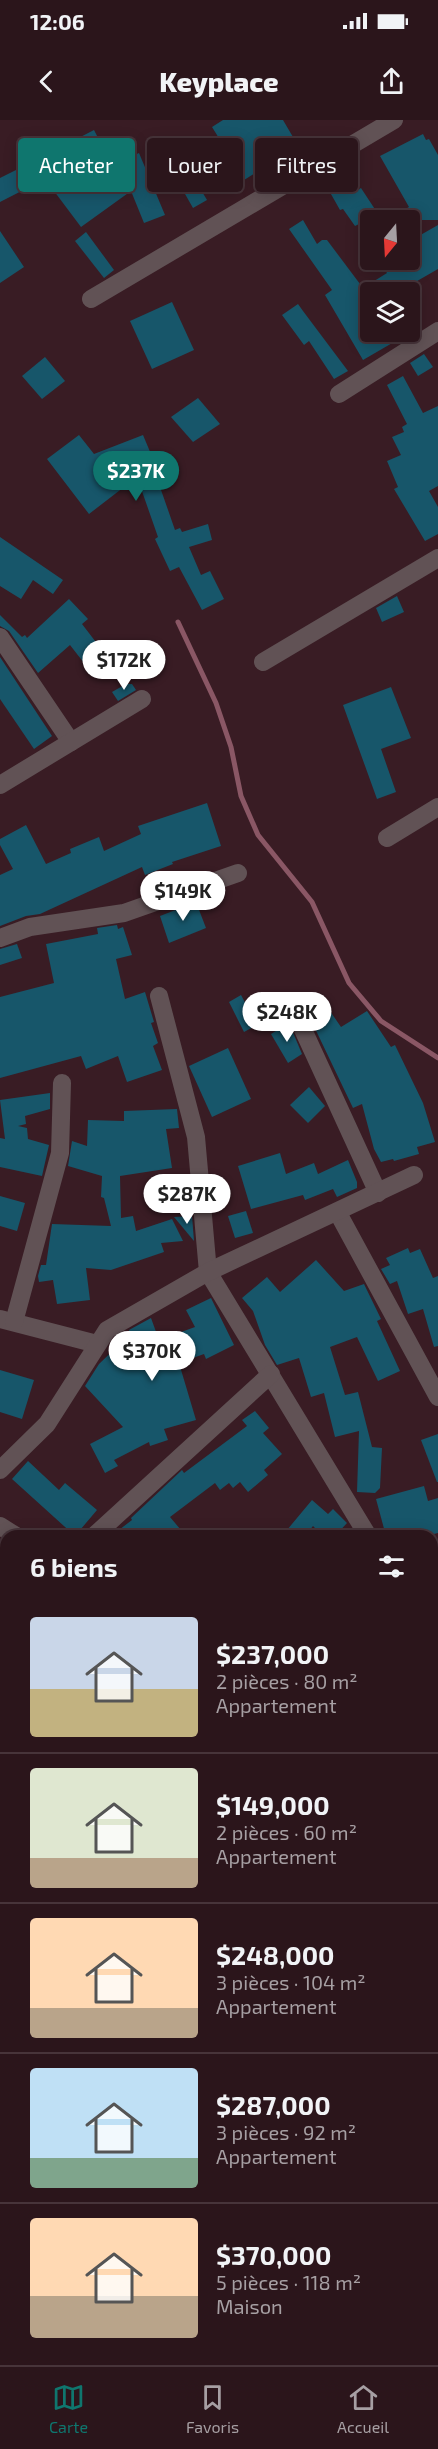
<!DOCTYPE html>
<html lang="fr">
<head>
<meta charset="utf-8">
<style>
	body { margin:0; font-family:"Exo 2",sans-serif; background:#372228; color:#f1f3f6; height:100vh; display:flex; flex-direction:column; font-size:22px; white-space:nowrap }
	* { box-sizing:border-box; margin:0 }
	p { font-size:20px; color:#a69fa3 }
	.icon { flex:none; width:33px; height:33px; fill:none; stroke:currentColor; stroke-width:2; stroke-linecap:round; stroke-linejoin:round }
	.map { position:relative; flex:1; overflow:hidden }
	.panel { position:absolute; left:0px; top:1410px; width:438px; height:836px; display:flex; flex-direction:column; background:#2b151b; border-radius:18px 18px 0 0; box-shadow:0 3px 15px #0003,0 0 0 2px #47343a }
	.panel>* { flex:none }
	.banner { position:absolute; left:18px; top:18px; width:402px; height:54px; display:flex; gap:12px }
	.needle { width:39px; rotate:198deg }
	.controls { position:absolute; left:360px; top:90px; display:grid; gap:12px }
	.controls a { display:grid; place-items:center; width:60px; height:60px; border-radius:6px; background:#2b151b; box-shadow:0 3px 15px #0003,0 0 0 2px #47343a; font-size:30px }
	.price { position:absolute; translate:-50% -51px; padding:0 14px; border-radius:21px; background:#fff; color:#222; font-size:20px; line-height:39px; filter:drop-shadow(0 2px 3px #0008) }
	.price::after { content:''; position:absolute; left:50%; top:36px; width:18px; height:14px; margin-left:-9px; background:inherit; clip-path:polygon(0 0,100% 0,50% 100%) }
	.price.selected { background:#0f766e; color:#fff }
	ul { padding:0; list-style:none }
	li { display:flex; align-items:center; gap:18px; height:150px; padding:0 30px }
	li+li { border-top:2px solid #47343a }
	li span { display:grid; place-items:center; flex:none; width:168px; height:120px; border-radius:6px; color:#555 }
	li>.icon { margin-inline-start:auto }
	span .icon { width:72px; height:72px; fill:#fffc; stroke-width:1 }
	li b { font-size:26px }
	h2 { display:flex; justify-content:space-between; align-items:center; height:72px; padding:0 30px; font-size:26px }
	.tag { padding:0 21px; border-radius:6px; background:#2b151b; box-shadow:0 3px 15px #0003,0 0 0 2px #47343a; font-size:21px; line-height:54px }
	.tag.selected { background:#0f766e; color:#fff }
	.status { display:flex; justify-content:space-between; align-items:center; height:42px; padding:0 30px; background:#2b151b; direction:ltr }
	.status svg { height:16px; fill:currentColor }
	header { display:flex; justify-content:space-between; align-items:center; height:78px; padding:0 30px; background:#2b151b; font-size:27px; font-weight:800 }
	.tab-bar { display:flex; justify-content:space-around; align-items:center; height:84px; border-top:2px solid #47343a; background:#2b151b; font-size:16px; color:#a69fa3 }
	.tab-bar a { display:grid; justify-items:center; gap:3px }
	.tab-bar .selected { color:#0f766e }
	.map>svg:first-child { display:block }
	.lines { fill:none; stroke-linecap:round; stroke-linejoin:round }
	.stream { stroke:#8a5765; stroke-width:5 }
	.building { fill:#17566a }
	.minor { stroke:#615255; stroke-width:18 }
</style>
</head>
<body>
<div class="status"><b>12:06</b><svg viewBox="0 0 49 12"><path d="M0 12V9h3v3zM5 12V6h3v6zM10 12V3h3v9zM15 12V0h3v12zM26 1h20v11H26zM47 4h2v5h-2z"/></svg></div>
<header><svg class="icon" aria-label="back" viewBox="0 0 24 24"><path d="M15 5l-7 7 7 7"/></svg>Keyplace<svg class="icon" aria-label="share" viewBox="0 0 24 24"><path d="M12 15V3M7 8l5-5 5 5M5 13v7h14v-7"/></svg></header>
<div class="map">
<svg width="438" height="2245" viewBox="0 0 438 2245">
	<rect width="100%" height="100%" fill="#391c24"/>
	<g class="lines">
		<polyline class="stream" points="178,502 216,583 231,627 241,676 258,715 312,782 349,863 381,901 438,938"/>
	</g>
	<g class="building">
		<polygon points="223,0 283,0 300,29 272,45 271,43 233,67 218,43 230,36 212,7"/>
		<polygon points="94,10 112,45 139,33 165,95 144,103 131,71 81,107 45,59 0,82 0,58 34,41 33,39 56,25 59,28"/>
		<polygon points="423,14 426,20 429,19 438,35 438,100 385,100 409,87 380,36"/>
		<polygon points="169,16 207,80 193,88 156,23"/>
		<polygon points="344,57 353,73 361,68 382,100 370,100 370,124 359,104 355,106 343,89 340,90 327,67"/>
		<polygon points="303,100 317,124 322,120 327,120 363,168 387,153 379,140 410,140 410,121 438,105 438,149 398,172 370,172 370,212 388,212 394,222 363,240 325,175 332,170 289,109"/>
		<polygon points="0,111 24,147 0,163"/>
		<polygon points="86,112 114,150 104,158 75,121"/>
		<polygon points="172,182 194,230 152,249 130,201"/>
		<polygon points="298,184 303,191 348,251 334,259 309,221 304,225 282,195"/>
		<polygon points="424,234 433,247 418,256 410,243"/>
		<polygon points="45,237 65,261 42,279 22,256"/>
		<polygon points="403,256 423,293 438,286 438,366 429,371 438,387 438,414 425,421 394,369 398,367 387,341 401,335 392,317 404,312 402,307 407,304 387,265"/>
		<polygon points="198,278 220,304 193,322 171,297"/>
		<polygon points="79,315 94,334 143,315 156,346 153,347 175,410 180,408 182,412 208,404 212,420 189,427 201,455 210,451 224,479 202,490 179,447 170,451 155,419 158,417 137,357 89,394 47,339"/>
		<polygon points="0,417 63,460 53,474 33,460 21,479 0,466"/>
		<polygon points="397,476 404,492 382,502 376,488"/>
		<polygon points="69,479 88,499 82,504 102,530 84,543 70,525 38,553 9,511 0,506 0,495 22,517 25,515 27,518"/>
		<polygon points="0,537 52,616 34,629 0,579"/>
		<polygon points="126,564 132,564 136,570 118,581 112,572"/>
		<polygon points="391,567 411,618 381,629 396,672 377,679 343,585"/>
		<polygon points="207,683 221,726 172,742 173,744 145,755 142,747 40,794 26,796 0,806 0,755 13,749 0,725 0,719 26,705 46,744 71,733 70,729 99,717 104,731 141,714 138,706"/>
		<polygon points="196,782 206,808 169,823 160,796"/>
		<polygon points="117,805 118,809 123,807 132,835 116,839 125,879 145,872 154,902 151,903 158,923 153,926 162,950 127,962 118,936 86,949 81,936 0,958 0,877 54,863 46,824 98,814 97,808"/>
		<polygon points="17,824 22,838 0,845 0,829"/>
		<polygon points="241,875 257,905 244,912 229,882"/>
		<polygon points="321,878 341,907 367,891 391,927 395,925 423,983 435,1022 417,1027 419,1034 394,1041 393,1039 381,1042 374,1029 362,984 353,988 310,898 301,891"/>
		<polygon points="289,903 302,934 288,943 271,914"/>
		<polygon points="228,928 251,979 212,997 189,946"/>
		<polygon points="309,967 325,986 308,1003 290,985"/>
		<polygon points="50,973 50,989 25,996 26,1004 18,1006 27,1008 28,1019 49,1025 42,1056 0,1047 0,1018 5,1019 0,980"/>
		<polygon points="177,989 179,1008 166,1009 172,1048 120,1056 121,1098 133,1096 136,1111 172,1099 183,1121 161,1123 164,1132 111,1150 86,1148 90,1180 57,1184 53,1160 39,1162 38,1156 41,1145 46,1145 52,1104 111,1106 104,1078 101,1077 102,1056 68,1046 72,1021 87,1026 88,1000 124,1001 124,991"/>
		<polygon points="280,1033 286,1054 314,1043 318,1054 348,1040 357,1062 357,1068 337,1077 333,1069 305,1080 303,1075 251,1089 238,1046"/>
		<polygon points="0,1076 25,1083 17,1111 0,1106"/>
		<polygon points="246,1091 253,1113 235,1118 228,1096"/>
		<polygon points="192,1096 194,1121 174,1097"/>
		<polygon points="408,1128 410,1133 420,1129 433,1158 438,1156 438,1226 434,1227 423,1189 408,1194 397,1161 390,1164 381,1149 390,1145 386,1138"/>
		<polygon points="316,1140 344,1171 364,1164 381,1199 377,1201 400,1251 378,1261 357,1217 330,1227 345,1275 358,1272 372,1327 382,1328 380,1368 375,1373 357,1372 359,1311 335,1317 324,1273 311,1277 299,1238 277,1245 265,1225 253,1191 242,1178 267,1157 280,1172"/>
		<polygon points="211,1178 234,1225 206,1239 204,1234 179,1243 196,1300 164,1309 168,1320 150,1326 149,1322 114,1340 118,1346 105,1353 90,1324 123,1307 85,1266 99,1244 130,1214 129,1210 151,1198 159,1220 195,1207 186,1190"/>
		<polygon points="0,1250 34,1260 22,1299 0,1292"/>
		<polygon points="255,1291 269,1308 263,1313 282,1334 264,1350 268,1355 248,1372 240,1362 233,1368 229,1363 220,1370 215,1363 170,1397 186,1416 111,1416 132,1400 131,1398 182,1350 184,1353 247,1306 242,1300"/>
		<polygon points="438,1314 438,1362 437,1362 421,1320"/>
		<polygon points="28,1341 59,1370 65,1363 97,1390 75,1416 12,1359"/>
		<polygon points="424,1366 428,1381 438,1378 438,1413 426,1416 386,1416 376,1379"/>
		<polygon points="312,1380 328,1394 333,1389 347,1403 335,1416 323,1416 313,1406 305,1416 282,1416"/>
	</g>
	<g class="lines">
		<g class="minor">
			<polyline points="91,179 394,0"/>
			<polyline points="339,274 438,211"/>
			<polyline points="0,517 71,622"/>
			<polyline points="263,542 438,438"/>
			<polyline points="0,665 142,579"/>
			<polyline points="387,718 438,687"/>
			<polyline points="0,818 30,807 124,793 238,753"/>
			<polyline points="159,876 196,1017 208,1152 368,1416"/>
			<polyline points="300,903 378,1073"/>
			<polyline points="338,1093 438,1277"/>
			<polyline points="0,1199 97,1224"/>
			<polyline points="14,1202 60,1033 62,963"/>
			<polyline points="0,1350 47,1304 107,1210 208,1152 414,1055"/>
			<polyline points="0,1406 16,1416"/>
			<polyline points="94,1416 271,1254"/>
			<polyline points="432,1502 438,1499"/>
			<polyline points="432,1522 438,1532"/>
			<polyline points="432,1741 438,1741"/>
			<polyline points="0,1857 6,1868"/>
			<polyline points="432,2029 438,2025"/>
			<polyline points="432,2073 438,2082"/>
			<polyline points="0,2152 6,2152"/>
			<polyline points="194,2240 196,2245"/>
		</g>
	</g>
</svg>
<div class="controls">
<a><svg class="needle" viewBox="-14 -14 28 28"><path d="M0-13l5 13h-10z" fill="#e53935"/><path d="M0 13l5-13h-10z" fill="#a69fa3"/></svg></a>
<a><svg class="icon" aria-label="layers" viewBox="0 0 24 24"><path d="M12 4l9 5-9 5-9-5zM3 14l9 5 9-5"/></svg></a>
</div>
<b class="price selected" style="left:136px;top:382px">$237K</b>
<b class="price" style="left:124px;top:571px">$172K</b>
<b class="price" style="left:183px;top:802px">$149K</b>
<b class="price" style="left:287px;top:923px">$248K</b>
<b class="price" style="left:187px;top:1105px">$287K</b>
<b class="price" style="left:152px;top:1262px">$370K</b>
<div class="banner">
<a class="tag selected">Acheter</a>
<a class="tag">Louer</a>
<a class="tag">Filtres</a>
</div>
<section class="panel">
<h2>6 biens<svg class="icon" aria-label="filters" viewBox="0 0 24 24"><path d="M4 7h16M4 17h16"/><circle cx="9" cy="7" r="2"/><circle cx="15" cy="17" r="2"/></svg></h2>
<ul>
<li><span style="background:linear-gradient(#c9d6e8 60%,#c2b280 0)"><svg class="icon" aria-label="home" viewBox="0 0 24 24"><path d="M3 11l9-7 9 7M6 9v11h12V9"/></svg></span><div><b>$237,000</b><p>2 pièces · 80 m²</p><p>Appartement</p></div></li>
<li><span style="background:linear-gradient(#dfe7d0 75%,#b9a48a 0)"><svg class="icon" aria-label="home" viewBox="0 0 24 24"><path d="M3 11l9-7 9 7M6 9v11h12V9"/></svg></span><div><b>$149,000</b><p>2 pièces · 60 m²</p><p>Appartement</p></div></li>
<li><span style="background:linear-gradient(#ffd9b3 75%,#b9a48a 0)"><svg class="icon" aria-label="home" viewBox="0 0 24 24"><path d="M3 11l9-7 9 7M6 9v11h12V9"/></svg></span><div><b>$248,000</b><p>3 pièces · 104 m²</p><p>Appartement</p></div></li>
<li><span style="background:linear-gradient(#bfe0f5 75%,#7fa58c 0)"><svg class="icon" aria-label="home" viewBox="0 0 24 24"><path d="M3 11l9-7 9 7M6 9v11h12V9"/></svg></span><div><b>$287,000</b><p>3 pièces · 92 m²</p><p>Appartement</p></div></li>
<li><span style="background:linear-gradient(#ffd9b3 65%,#b9a48a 0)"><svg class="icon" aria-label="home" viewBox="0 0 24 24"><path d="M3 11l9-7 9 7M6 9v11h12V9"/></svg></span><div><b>$370,000</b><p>5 pièces · 118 m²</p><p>Maison</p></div></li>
</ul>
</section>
</div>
<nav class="tab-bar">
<a class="selected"><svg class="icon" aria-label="map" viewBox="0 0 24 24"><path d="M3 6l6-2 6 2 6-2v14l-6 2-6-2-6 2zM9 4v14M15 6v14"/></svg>Carte</a>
<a><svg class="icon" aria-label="saved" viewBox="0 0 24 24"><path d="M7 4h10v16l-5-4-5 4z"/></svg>Favoris</a>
<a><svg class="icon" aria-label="home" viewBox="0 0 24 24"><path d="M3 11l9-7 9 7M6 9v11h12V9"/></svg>Accueil</a>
</nav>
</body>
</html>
